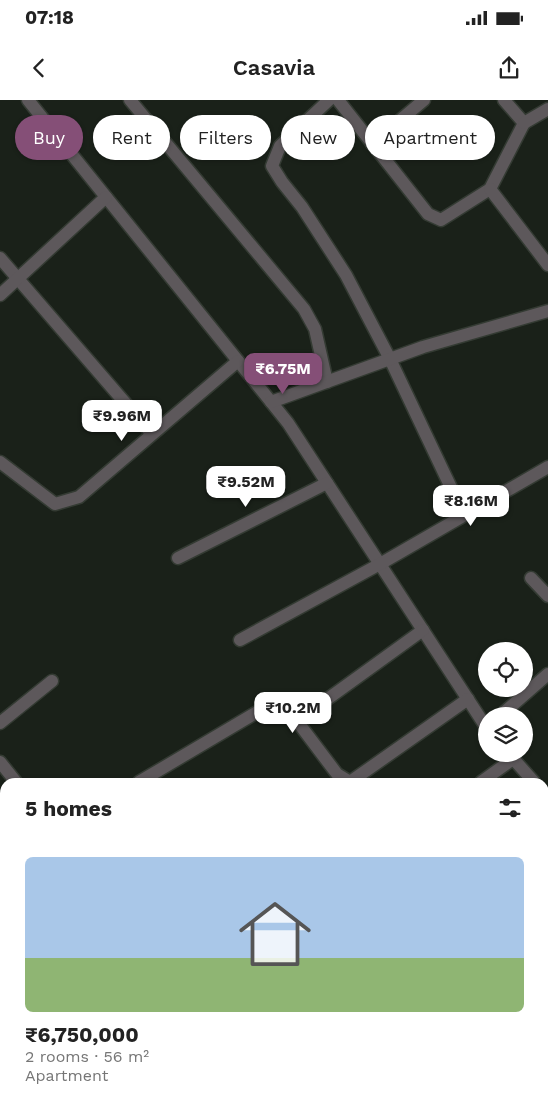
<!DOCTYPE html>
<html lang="en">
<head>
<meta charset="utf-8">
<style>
	body { margin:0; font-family:"Work Sans",sans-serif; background:#f6f6f6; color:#222; height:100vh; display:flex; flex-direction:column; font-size:19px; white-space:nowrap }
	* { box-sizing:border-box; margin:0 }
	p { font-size:16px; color:#767676 }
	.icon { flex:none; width:28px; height:28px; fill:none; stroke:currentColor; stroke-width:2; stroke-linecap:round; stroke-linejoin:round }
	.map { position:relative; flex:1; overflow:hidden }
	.sheet { position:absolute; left:0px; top:678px; width:549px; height:336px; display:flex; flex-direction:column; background:#fff; border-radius:15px 15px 0 0; box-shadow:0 1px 4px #0004 }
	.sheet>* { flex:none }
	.hud { position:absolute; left:15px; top:15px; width:519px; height:45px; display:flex; gap:10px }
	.tools { position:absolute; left:478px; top:542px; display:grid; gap:10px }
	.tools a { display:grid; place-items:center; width:55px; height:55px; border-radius:50%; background:#fff; box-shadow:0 1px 4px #0004; font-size:25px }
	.price { position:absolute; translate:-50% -42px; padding:0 11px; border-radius:10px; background:#fff; color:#222; font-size:16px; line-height:32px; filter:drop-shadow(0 1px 2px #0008) }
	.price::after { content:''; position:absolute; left:50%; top:30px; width:15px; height:11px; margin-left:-8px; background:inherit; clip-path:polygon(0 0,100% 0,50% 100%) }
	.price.selected { background:#854f77; color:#fff }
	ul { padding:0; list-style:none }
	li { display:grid; align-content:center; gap:10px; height:265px; padding:0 25px }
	li span { display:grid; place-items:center; height:155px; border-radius:8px; color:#555 }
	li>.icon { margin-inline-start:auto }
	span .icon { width:90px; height:90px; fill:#fffc; stroke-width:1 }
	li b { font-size:21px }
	h2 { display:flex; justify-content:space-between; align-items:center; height:60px; padding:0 25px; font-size:21px }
	.chip { padding:0 18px; border-radius:22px; background:#fff; box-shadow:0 1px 4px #0004; font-size:18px; line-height:45px }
	.chip.selected { background:#854f77; color:#fff }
	.status { display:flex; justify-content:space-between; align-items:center; height:35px; padding:0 25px; background:#fff; direction:ltr }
	.status svg { height:14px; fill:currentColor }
	header { display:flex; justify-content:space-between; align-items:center; height:65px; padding:0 25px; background:#fff; font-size:22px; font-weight:600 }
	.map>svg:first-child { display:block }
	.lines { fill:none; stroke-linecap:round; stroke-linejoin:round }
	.minor-casing { stroke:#343b33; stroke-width:15 }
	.minor { stroke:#5d585b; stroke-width:12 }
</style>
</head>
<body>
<div class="status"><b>07:18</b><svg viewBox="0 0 49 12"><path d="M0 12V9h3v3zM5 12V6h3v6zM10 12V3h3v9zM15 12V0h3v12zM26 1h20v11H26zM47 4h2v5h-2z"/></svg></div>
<header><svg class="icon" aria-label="back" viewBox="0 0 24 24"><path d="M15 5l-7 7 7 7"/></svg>Casavia<svg class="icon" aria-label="share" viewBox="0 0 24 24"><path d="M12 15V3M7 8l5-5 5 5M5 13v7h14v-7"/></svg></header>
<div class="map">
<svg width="548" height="1013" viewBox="0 0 548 1013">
	<rect width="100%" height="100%" fill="#1a2119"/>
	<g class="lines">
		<defs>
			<g id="minor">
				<polyline points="28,0 288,323 486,627"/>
				<polyline points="130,0 304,209 315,229 327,282"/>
				<polyline points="329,0 280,46 272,66 282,82 302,107 346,175 390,259 464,415"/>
				<polyline points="338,0 428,114 441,120 490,89 524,23 504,0"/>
				<polyline points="524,23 548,9"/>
				<polyline points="372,44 424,0"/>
				<polyline points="490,89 548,165"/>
				<polyline points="0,158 152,334"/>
				<polyline points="0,195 106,97"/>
				<polyline points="271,302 423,247 548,211"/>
				<polyline points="0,362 55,404 79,397 238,261"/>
				<polyline points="178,458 327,383"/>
				<polyline points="531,478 548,496"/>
				<polyline points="240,540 380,464 548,367"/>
				<polyline points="500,616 548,574"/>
				<polyline points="297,621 337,674 350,682 468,599"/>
				<polyline points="0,623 52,581"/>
				<polyline points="509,654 534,682"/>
				<polyline points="0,662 16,682"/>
				<polyline points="139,682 259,611 285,612 297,621 423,530"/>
				<polyline points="481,682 513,659"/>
				<polyline points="544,694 548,699"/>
				<polyline points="0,761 5,759"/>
				<polyline points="0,831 5,829"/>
				<polyline points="544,876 548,872"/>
				<polyline points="257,1009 260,1013"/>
				<polyline points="383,1013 388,1009"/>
			</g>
		</defs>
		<use href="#minor" class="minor-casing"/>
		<use href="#minor" class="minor"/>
	</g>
</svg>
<div class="tools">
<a><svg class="icon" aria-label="locate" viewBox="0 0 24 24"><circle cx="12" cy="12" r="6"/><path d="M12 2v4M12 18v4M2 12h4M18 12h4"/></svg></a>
<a><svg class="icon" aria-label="layers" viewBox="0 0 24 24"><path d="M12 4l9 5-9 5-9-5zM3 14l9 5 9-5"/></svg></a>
</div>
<b class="price selected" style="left:283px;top:295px">₹6.75M</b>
<b class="price" style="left:122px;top:342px">₹9.96M</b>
<b class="price" style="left:246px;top:408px">₹9.52M</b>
<b class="price" style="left:471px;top:427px">₹8.16M</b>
<b class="price" style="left:293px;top:634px">₹10.2M</b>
<div class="hud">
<a class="chip selected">Buy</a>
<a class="chip">Rent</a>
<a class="chip">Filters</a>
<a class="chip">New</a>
<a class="chip">Apartment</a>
</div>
<section class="sheet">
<h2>5 homes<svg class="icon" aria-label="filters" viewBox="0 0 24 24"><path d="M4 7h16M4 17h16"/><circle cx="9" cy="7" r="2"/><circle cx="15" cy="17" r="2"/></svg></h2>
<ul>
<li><span style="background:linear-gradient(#a9c7e8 65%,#8fb573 0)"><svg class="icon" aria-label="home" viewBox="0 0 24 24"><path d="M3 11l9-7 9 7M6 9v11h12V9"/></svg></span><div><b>₹6,750,000</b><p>2 rooms · 56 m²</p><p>Apartment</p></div></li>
</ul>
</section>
</div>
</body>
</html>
